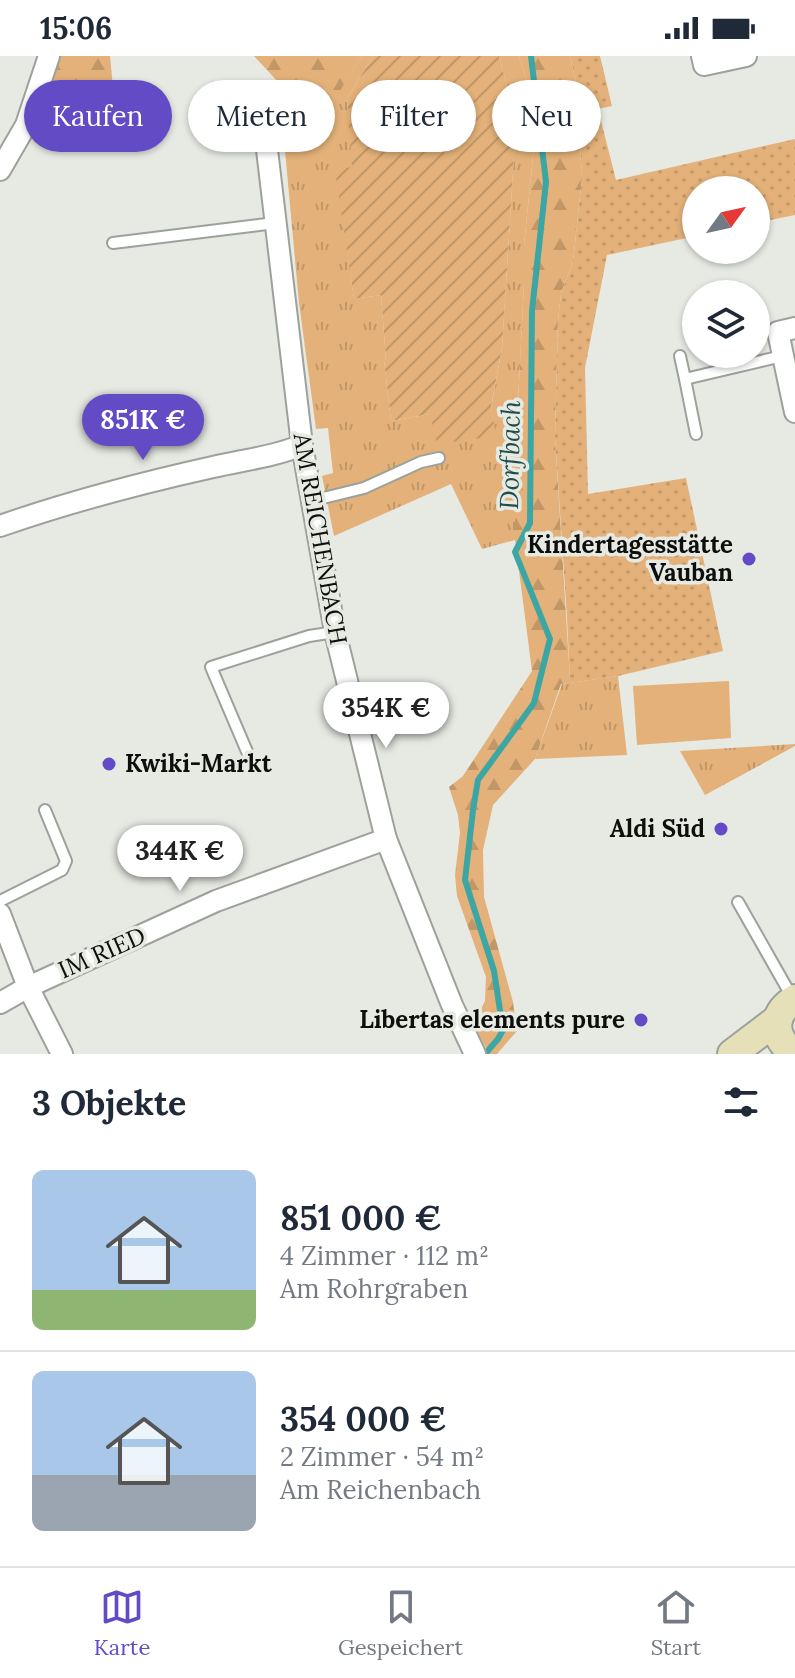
<!DOCTYPE html>
<html lang="de">
<head>
<meta charset="utf-8">
<style>
	body { margin:0; font-family:Lora,serif; background:#f6f6f7; color:#1f2937; height:100vh; display:flex; flex-direction:column; font-size:30px; white-space:nowrap }
	* { box-sizing:border-box; margin:0 }
	p { font-size:26px; color:#747a83 }
	.icon { flex:none; width:44px; height:44px; fill:none; stroke:currentColor; stroke-width:2; stroke-linecap:round; stroke-linejoin:round }
	.map { position:relative; height:998px; overflow:hidden }
	.panel { display:flex; flex-direction:column; background:#fff; flex:1 }
	.panel>* { flex:none }
	.guide { position:absolute; left:24px; top:24px; width:748px; height:72px; display:flex; gap:16px }
	.needle { width:52px; rotate:57deg }
	.controls { position:absolute; left:682px; top:120px; display:grid; gap:16px }
	.controls a { display:grid; place-items:center; width:88px; height:88px; border-radius:50%; background:#fff; box-shadow:0 2px 6px #0004; font-size:40px }
	.price { position:absolute; translate:-50% -68px; padding:0 18px; border-radius:28px; background:#fff; color:#222; font-size:26px; line-height:52px; filter:drop-shadow(0 2px 4px #0008) }
	.price::after { content:''; position:absolute; left:50%; top:48px; width:24px; height:18px; margin-left:-12px; background:inherit; clip-path:polygon(0 0,100% 0,50% 100%) }
	.price.selected { background:#624bc4; color:#fff }
	ul { padding:0; list-style:none }
	li { display:flex; align-items:center; gap:24px; height:200px; padding:0 32px }
	li+li { border-top:2px solid #e0e1e3 }
	li span { display:grid; place-items:center; flex:none; width:224px; height:160px; border-radius:12px; color:#555 }
	li>.icon { margin-inline-start:auto }
	span .icon { width:96px; height:96px; fill:#fffc; stroke-width:1 }
	li b { font-size:34px }
	h2 { display:flex; justify-content:space-between; align-items:center; height:96px; padding:0 32px; font-size:34px }
	.chip { padding:0 28px; border-radius:36px; background:#fff; box-shadow:0 2px 6px #0004; font-size:28px; line-height:72px }
	.chip.selected { background:#624bc4; color:#fff }
	.status { display:flex; justify-content:space-between; align-items:center; height:56px; padding:0 40px; background:#fff; direction:ltr }
	.status svg { height:22px; fill:currentColor }
	.dock { display:flex; justify-content:space-around; align-items:center; height:112px; border-top:2px solid #e0e1e3; background:#fff; font-size:22px; color:#747a83 }
	.dock a { display:grid; justify-items:center; gap:4px }
	.dock .selected { color:#624bc4 }
	.map>svg:first-child { display:block }
	.grass { fill:url(#grass-tufts) }
	.forest { fill:url(#forest-firs) }
	.park { fill:url(#park-dots) }
	.garden { fill:url(#garden-furrows) }
	.pitch { fill:#e3b179 }
	.lines { fill:none; stroke-linecap:round; stroke-linejoin:round }
	.stream { stroke:#3ba6a4; stroke-width:6 }
	.service-casing { stroke:#9da19b; stroke-width:14 }
	.minor-casing { stroke:#9da19b; stroke-width:24 }
	.secondary-casing { stroke:#9da19b; stroke-width:32 }
	.service { stroke:#fff; stroke-width:10 }
	.minor { stroke:#fff; stroke-width:20 }
	.secondary { stroke:#e5e0b7; stroke-width:28 }
	.poi-dot { fill:#624bc4; stroke:#e6eae3; stroke-width:3 }
	.labels { text-anchor:middle; stroke-width:7; stroke-linejoin:round; paint-order:stroke }
	.street-label { font-size:24px; fill:#0e0f0d; stroke:#e6eae3 }
	.poi-label { font-size:24px; font-weight:bold; fill:#0e0f0d; stroke:#e6eae3; text-anchor:end }
	.water-label { font-size:26px; font-style:italic; fill:#1f4d4d; stroke:#e6eae3 }
</style>
</head>
<body>
<div class="status"><b>15:06</b><svg viewBox="0 0 49 12"><path d="M0 12V9h3v3zM5 12V6h3v6zM10 12V3h3v9zM15 12V0h3v12zM26 1h20v11H26zM47 4h2v5h-2z"/></svg></div>
<div class="map">
<svg width="795" height="998" viewBox="0 0 795 998">
	<defs>
		<pattern id="grass-tufts" width="24" height="20" patternUnits="userSpaceOnUse" patternTransform="scale(2)"><rect width="24" height="20" fill="#e3b179"/><path d="M3 7l-1-3M5 7V3M7 7l1-3M15 17l-1-3M17 17v-4M19 17l1-3" fill="none" stroke="#c29767"/></pattern>
		<pattern id="forest-firs" width="22" height="20" patternUnits="userSpaceOnUse" patternTransform="scale(2)"><rect width="22" height="20" fill="#e3b179"/><path d="M5 1l3.5 6h-7zM16 11l3.5 6h-7z" fill="#c29767"/></pattern>
		<pattern id="park-dots" width="8" height="8" patternUnits="userSpaceOnUse" patternTransform="scale(2)"><rect width="8" height="8" fill="#e3b179"/><path d="M2 2h.1M6 6h.1" fill="none" stroke="#c29767" stroke-width="1.8" stroke-linecap="round"/></pattern>
		<pattern id="garden-furrows" width="10" height="10" patternUnits="userSpaceOnUse" patternTransform="scale(2)"><rect width="10" height="10" fill="#e3b179"/><path d="M-1 1l2-2M0 10L10 0M9 11l2-2" fill="none" stroke="#c29767"/></pattern>
	</defs>
	<rect width="100%" height="100%" fill="#e6eae3"/>
	<g class="grass">
		<polygon points="362,0 373,0 347,43 353,112 336,114 354,243 381,239 386,303 384,304 391,365 430,358 495,380 491,352 502,292 514,100 509,37 499,0 519,0 527,26 534,91 524,189 524,227 515,405 515,484 482,493 451,428 334,480 322,420 333,417 328,372 316,373 299,247 280,40 328,34 334,43"/>
		<polygon points="618,620 627,699 535,703 562,628"/>
		<polygon points="795,688 795,690 705,739 680,695"/>
	</g>
	<g class="forest">
		<polygon points="60,0 110,0 115,52 44,59"/>
		<polygon points="254,0 362,0 334,44 328,34 280,40 278,26"/>
		<polygon points="519,0 570,0 576,27 582,122 573,206 561,237 558,264 555,381 570,623 570,627 561,628 535,703 493,749 483,794 484,841 513,946 517,975 497,998 489,998 473,968 485,945 486,921 457,840 455,819 460,777 458,759 449,731 463,720 532,615 515,484 515,405 524,227 524,189 534,91 527,26"/>
	</g>
	<polygon class="park" points="570,0 600,0 612,50 598,53 616,124 795,83 795,159 756,167 756,134 696,134 696,180 607,199 585,312 588,438 686,422 723,595 618,620 570,627 567,562 555,381 558,264 561,237 573,206 582,122 576,27"/>
	<polygon class="garden" points="373,0 499,0 509,37 514,100 502,292 491,351 496,380 437,388 430,358 391,365 384,304 386,303 381,239 354,243 335,114 352,111 347,43"/>
	<polygon class="pitch" points="729,625 731,682 637,689 633,630"/>
	<g class="lines">
		<polyline class="stream" points="485,998 498,983 503,974 494,915 465,824 473,754 478,724 534,647 550,583 515,496 530,467 532,255 546,126 531,0"/>
		<defs>
			<g id="service">
				<polyline points="113,187 275,167"/>
				<polyline points="680,300 685,323 782,300"/>
				<polyline points="685,323 696,378"/>
				<polyline points="311,445 364,432 421,406 439,402"/>
				<polyline points="254,712 211,611 309,580 335,576"/>
				<polyline points="0,845 62,814 66,805 45,754"/>
				<polyline points="738,846 792,941"/>
			</g>
			<g id="minor">
				<polyline points="702,0 704,9 746,0"/>
				<polyline points="261,43 302,389 335,576 386,783 452,949 475,998"/>
				<polyline points="0,114 26,69 49,0"/>
				<polyline points="795,272 778,276 795,356"/>
				<path d="M0,470C69,446 141,427 213,411C243,404 273,401 302,389"/>
				<polyline points="0,858 28,931 62,998"/>
				<polyline points="0,947 28,931 216,845 386,783"/>
			</g>
			<g id="secondary">
				<path d="M794,997C772,981 771,958 795,943"/>
				<polyline points="732,998 778,963"/>
			</g>
		</defs>
		<use href="#service" class="service-casing"/>
		<use href="#minor" class="minor-casing"/>
		<use href="#secondary" class="secondary-casing"/>
		<use href="#service" class="service"/>
		<use href="#minor" class="minor"/>
		<use href="#secondary" class="secondary"/>
	</g>
	<g class="poi-dot">
		<circle cx="749" cy="503" r="8"/>
		<circle cx="109" cy="708" r="8"/>
		<circle cx="721" cy="773" r="8"/>
		<circle cx="641" cy="964" r="8"/>
	</g>
	<g class="labels">
		<g class="street-label">
			<text transform="translate(320 483) rotate(80)" y="8">AM REICHENBACH</text>
			<text transform="translate(102 897) rotate(-24)" y="8">IM RIED</text>
		</g>
		<g class="poi-label">
			<text x="733" y="497">Kindertagesstätte<tspan x="733" dy="28">Vauban</tspan></text>
			<text x="125" y="716" text-anchor="start">Kwiki-Markt</text>
			<text x="705" y="781">Aldi Süd</text>
			<text x="625" y="972">Libertas elements pure</text>
		</g>
		<g class="water-label">
			<text transform="translate(510 399) rotate(-89)" y="9">Dorfbach</text>
		</g>
	</g>
</svg>
<div class="controls">
<a><svg class="needle" viewBox="-14 -14 28 28"><path d="M0-13l5 13h-10z" fill="#e53935"/><path d="M0 13l5-13h-10z" fill="#747a83"/></svg></a>
<a><svg class="icon" aria-label="layers" viewBox="0 0 24 24"><path d="M12 4l9 5-9 5-9-5zM3 14l9 5 9-5"/></svg></a>
</div>
<b class="price selected" style="left:143px;top:406px">851K €</b>
<b class="price" style="left:386px;top:694px">354K €</b>
<b class="price" style="left:180px;top:837px">344K €</b>
<div class="guide">
<a class="chip selected">Kaufen</a>
<a class="chip">Mieten</a>
<a class="chip">Filter</a>
<a class="chip">Neu</a>
</div>
</div>
<section class="panel">
<h2>3 Objekte<svg class="icon" aria-label="filters" viewBox="0 0 24 24"><path d="M4 7h16M4 17h16"/><circle cx="9" cy="7" r="2"/><circle cx="15" cy="17" r="2"/></svg></h2>
<ul>
<li><span style="background:linear-gradient(#a9c7e8 75%,#8fb573 0)"><svg class="icon" aria-label="home" viewBox="0 0 24 24"><path d="M3 11l9-7 9 7M6 9v11h12V9"/></svg></span><div><b>851 000 €</b><p>4 Zimmer · 112 m²</p><p>Am Rohrgraben</p></div></li>
<li><span style="background:linear-gradient(#a9c7e8 65%,#9aa5b1 0)"><svg class="icon" aria-label="home" viewBox="0 0 24 24"><path d="M3 11l9-7 9 7M6 9v11h12V9"/></svg></span><div><b>354 000 €</b><p>2 Zimmer · 54 m²</p><p>Am Reichenbach</p></div></li>
</ul>
</section>
<nav class="dock">
<a class="selected"><svg class="icon" aria-label="map" viewBox="0 0 24 24"><path d="M3 6l6-2 6 2 6-2v14l-6 2-6-2-6 2zM9 4v14M15 6v14"/></svg>Karte</a>
<a><svg class="icon" aria-label="saved" viewBox="0 0 24 24"><path d="M7 4h10v16l-5-4-5 4z"/></svg>Gespeichert</a>
<a><svg class="icon" aria-label="home" viewBox="0 0 24 24"><path d="M3 11l9-7 9 7M6 9v11h12V9"/></svg>Start</a>
</nav>
</body>
</html>
